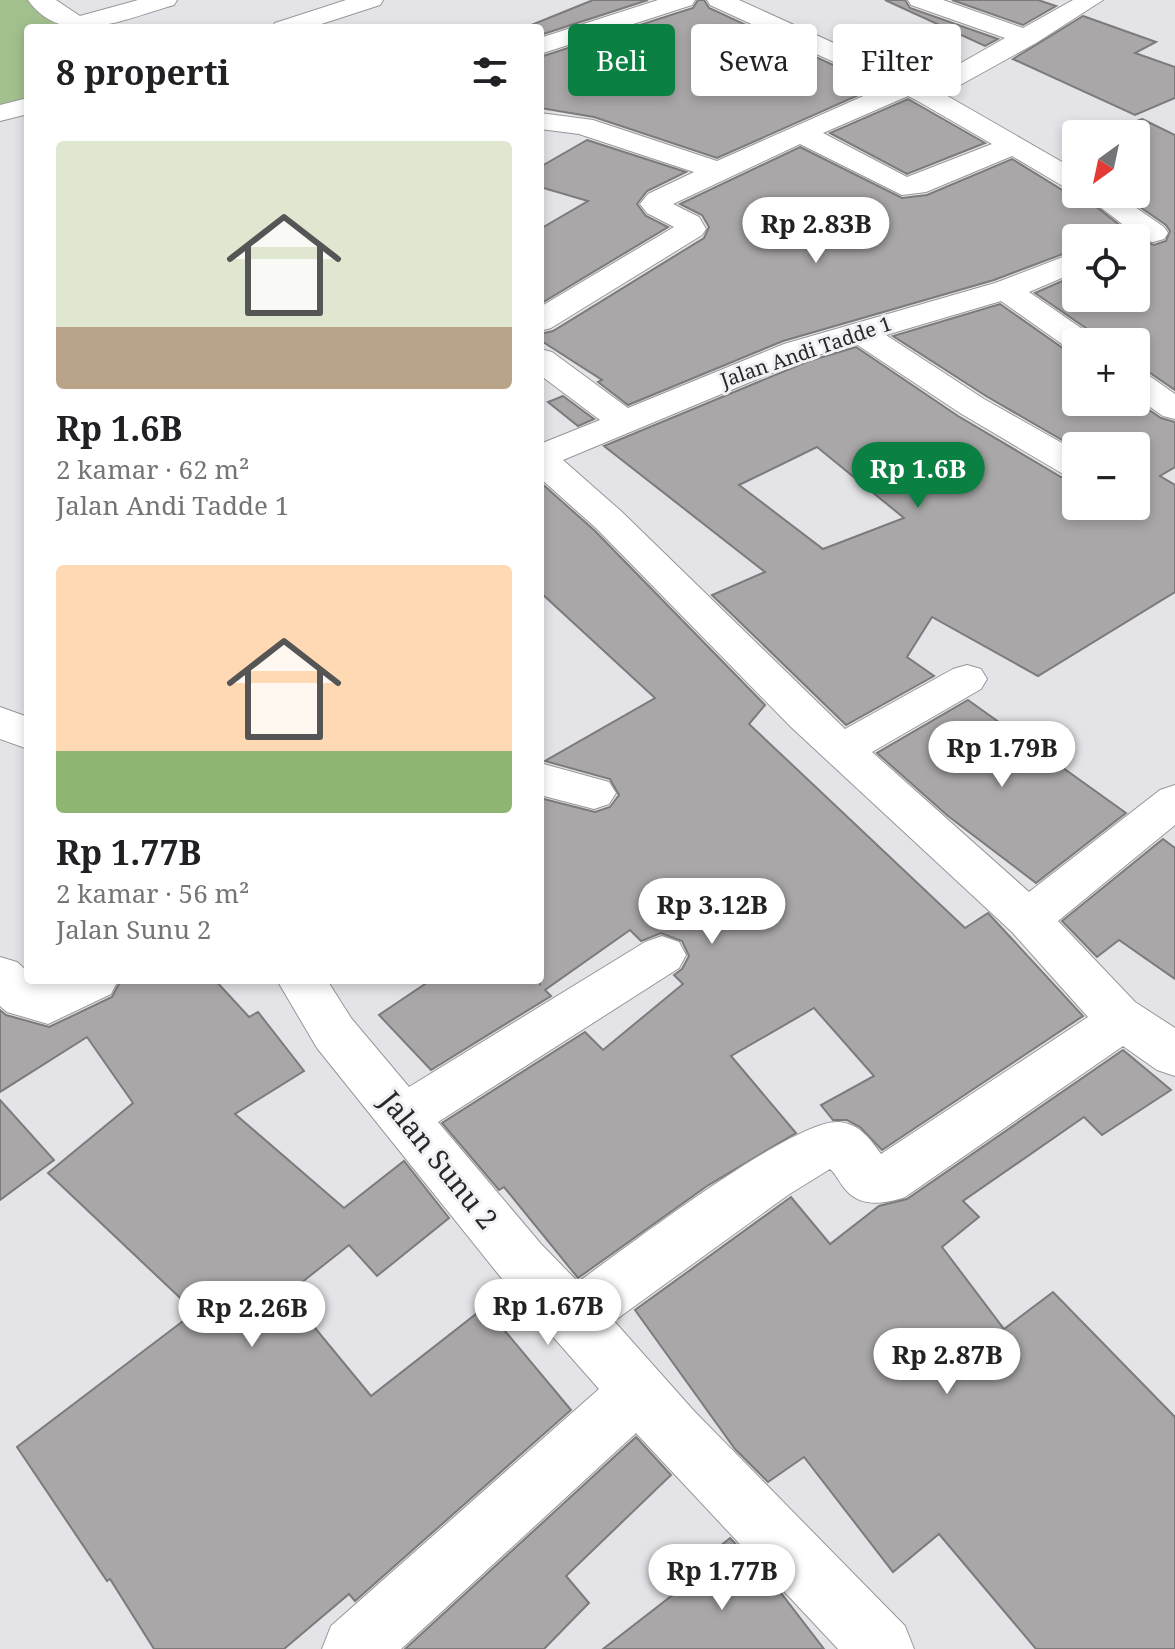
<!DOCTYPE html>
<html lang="id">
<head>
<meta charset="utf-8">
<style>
	body { margin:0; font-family:"Noto Serif",serif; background:#f6f6f6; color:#202124; height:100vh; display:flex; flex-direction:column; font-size:30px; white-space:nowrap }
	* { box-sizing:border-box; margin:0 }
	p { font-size:26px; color:#757577 }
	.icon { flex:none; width:44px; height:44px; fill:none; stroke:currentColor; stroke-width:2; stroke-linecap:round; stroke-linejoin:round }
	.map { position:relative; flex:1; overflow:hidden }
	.panel { position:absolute; left:24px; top:24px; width:520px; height:960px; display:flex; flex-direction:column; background:#fff; border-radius:8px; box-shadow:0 4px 12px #0003 }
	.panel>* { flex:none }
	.banner { position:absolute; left:568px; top:24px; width:486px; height:72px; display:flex; gap:16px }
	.needle { width:52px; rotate:213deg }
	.tools { position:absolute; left:1062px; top:120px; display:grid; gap:16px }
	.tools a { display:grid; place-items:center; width:88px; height:88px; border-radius:8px; background:#fff; box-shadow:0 4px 12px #0003; font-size:40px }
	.price { position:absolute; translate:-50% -68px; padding:0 18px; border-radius:28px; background:#fff; color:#222; font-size:26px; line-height:52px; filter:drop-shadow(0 2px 4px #0008) }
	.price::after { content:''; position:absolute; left:50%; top:48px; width:24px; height:18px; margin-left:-12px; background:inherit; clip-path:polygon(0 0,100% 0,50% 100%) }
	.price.selected { background:#0b8043; color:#fff }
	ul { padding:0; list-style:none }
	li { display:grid; align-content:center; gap:16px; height:424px; padding:0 32px }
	li span { display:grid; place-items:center; height:248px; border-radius:8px; color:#555 }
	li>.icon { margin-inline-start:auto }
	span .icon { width:144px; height:144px; fill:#fffc; stroke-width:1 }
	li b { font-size:34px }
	h2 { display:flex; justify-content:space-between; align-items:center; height:96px; padding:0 32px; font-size:34px }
	.tag { padding:0 28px; border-radius:8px; background:#fff; box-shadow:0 4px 12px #0003; font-size:28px; line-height:72px }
	.tag.selected { background:#0b8043; color:#fff }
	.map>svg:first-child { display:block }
	.green { fill:#a2c08e }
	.building { fill:#aaa7a9; stroke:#7d7a7c; stroke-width:2; fill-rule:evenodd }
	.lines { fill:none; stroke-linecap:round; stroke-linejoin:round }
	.street-casing { stroke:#97979b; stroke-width:2 }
	.street { fill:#fff; fill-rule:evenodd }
	.labels { text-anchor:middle; stroke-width:6; stroke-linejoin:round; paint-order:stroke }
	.far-street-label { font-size:20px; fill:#28282a; stroke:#f1f1f5 }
	.near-street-label { font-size:28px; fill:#28282a; stroke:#f1f1f5 }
</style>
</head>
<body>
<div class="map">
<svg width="1175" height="1649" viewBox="0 0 1175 1649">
	<rect width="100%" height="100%" fill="#e4e4e8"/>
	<polygon class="green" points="0,0 29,0 68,28 28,28 28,114 0,122"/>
	<g class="building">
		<polygon points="593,0 648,0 540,35 540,28 524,28"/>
		<polygon points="698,0 704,0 709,8 879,86 717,158 594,117 540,108 540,57 693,8"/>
		<polygon points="885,0 905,0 910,8 998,39 985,46"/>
		<polygon points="952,0 1038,0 1056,6 1023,25"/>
		<polygon points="1083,16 1156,42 1135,53 1175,67 1175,98 1135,115 1013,59"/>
		<polygon points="908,99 985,143 907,174 830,133"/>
		<polygon points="1142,119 1175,135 1175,390 1150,373 1136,369 1136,342 1099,342 1093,333 1035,293 1076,275 1076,298 1136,298 1136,238 1154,245 1166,241 1170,231 1166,225 1121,194 1136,194 1136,134 1102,134"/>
		<polygon points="587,140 686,172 647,191 637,204 646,216 668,227 540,304 540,229 588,201 540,187 540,167"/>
		<polygon points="800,147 902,198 927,195 1012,159 1064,191 1080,194 1136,238 1076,238 1076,249 994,280 783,341 628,405 598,382 602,380 540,340 540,334 553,331 704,238 709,227 702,215 680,204"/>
		<path d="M1000,304L1067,351L1076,354V402L1136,401L1161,418L1175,422V467L1160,476L1175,485V592L1038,676L932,617L907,657L934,676L846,725L712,595L765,572L604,446L809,361L856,347L958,416L1061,477L1076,480V506H1136V446L1076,448L986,396L893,336ZM817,447L904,518L823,549L739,485Z"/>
		<polygon points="563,396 594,419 578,426 548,402"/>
		<polygon points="540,482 594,530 765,705 749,724 965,928 988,913 1083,1016 882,1150 860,1127 847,1120 833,1120 821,1105 874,1076 814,1008 731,1056 796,1133 707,1186 578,1278 504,1187 499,1190 442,1123 585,1032 603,1050 683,984 674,975 682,969 689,956 682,941 661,933 641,941 630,930 545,990 551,996 431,1070 379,1015 431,980 536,980 540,984 540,798 595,812 610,807 619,795 610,779 545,761 655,698 540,592"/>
		<polygon points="968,700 1126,813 1036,883 948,816 877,753"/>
		<polygon points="1163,839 1175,848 1175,979 1119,940 1097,957 1062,921"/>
		<polygon points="121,980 215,980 249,1017 258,1012 304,1071 235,1114 344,1208 404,1161 449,1218 377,1276 349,1245 287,1294 371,1396 485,1307 571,1410 355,1601 349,1594 284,1649 154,1649 110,1579 107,1581 17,1447 195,1312 48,1173 133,1103 87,1037 0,1092 0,1010 6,1015 49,1027 112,997"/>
		<polygon points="1123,1050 1171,1090 1102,1135 1084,1117 963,1201 979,1217 942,1247 1004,1329 1053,1292 1175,1417 1175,1649 1036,1649 939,1534 893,1572 804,1457 768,1482 735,1449 635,1310 791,1197 830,1244 879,1206 907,1199"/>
		<polygon points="0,1100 54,1160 0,1200"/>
		<polygon points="636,1437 671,1475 566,1576 589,1603 544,1649 405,1649"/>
		<polygon points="730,1538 777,1588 824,1649 603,1649 697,1576 692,1569"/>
	</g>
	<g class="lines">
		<defs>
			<g id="street">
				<path d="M28,0H56L80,16L138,0H177L174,5C127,18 63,50 28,0Z"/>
				<polygon points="346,0 383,0 380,5 309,28 272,28 275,23"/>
				<polygon points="658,0 695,0 692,5 540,54 540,38"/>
				<path d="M707,0H739L924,84L1005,38L911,5L908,0H943L1023,28L1073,0H1103L1036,43L944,94L1076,170V191L1066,188L1012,156L926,192L902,195L800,144L673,204L699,217L706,229L702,235L551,328L540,331V307L674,227L647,213L640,204L648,194L694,172L579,134L540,129V113L593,120L717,161L886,86L710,5ZM908,96L916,100L992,144L907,177L823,133Z"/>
				<polygon points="28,98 28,114 0,121 0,105"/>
				<polygon points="1083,194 1116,194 1164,227 1168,233 1164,239 1153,242 1142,239"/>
				<path d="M1076,252V272L1029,292L1091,335L1096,342H1076V351L1069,349L1001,301L886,335L984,399L1076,451V477L1063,474L960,413L856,344L808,358L563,460L622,512L845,729L953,669L967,665L981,669L987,679L981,689L872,752L1029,892L1160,790L1175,785V825L1058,921L1135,1002L1175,1028V1076L1157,1070L1123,1046L905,1197C885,1204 860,1208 845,1189C839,1182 836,1174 830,1169L788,1195L614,1321L694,1411L905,1626L914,1649H838L636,1433L401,1649H322L331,1626L599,1389L503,1280L317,1048L277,980H327L351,1018L409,1087L645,942L662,936L679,942L686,955L679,968L438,1122L541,1244L578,1282C623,1250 794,1118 839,1122C860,1124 870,1139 881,1154L1088,1017L1012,932L791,727L596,528L540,478V444L600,420L540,375V349L552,352L628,408L784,344L995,283Z"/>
				<polygon points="1136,372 1148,375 1175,394 1175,419 1163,416 1136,397"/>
				<polygon points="0,707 28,717 28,749 0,739"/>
				<polygon points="540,763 609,782 616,793 609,804 594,809 540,795"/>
				<polygon points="0,957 17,962 28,972 28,980 44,983 50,980 118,980 111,994 48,1024 7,1012 0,1006"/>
			</g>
		</defs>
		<use href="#street" class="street-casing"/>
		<use href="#street" class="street"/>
	</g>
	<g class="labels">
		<g class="far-street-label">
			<text transform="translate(806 352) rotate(-19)" y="7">Jalan Andi Tadde 1</text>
		</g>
		<g class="near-street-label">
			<text transform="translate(439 1160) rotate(51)" y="10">Jalan Sunu 2</text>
		</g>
	</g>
</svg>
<div class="tools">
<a><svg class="needle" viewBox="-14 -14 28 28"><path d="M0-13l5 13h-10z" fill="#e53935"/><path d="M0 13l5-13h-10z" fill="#757577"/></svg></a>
<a><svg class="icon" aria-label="locate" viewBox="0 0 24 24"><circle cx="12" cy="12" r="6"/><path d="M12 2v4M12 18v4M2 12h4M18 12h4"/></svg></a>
<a>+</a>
<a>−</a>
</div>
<b class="price" style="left:816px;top:265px">Rp 2.83B</b>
<b class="price selected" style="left:918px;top:510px">Rp 1.6B</b>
<b class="price" style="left:1002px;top:789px">Rp 1.79B</b>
<b class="price" style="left:712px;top:946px">Rp 3.12B</b>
<b class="price" style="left:548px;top:1347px">Rp 1.67B</b>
<b class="price" style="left:252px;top:1349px">Rp 2.26B</b>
<b class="price" style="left:947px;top:1396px">Rp 2.87B</b>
<b class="price" style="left:722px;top:1612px">Rp 1.77B</b>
<div class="banner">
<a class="tag selected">Beli</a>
<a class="tag">Sewa</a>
<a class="tag">Filter</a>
</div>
<section class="panel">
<h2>8 properti<svg class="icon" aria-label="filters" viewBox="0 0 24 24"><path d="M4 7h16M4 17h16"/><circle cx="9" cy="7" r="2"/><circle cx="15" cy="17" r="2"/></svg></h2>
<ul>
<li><span style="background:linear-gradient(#dfe7d0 75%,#b9a48a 0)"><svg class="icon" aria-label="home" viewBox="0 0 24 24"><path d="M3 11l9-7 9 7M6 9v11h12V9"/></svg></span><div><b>Rp 1.6B</b><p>2 kamar · 62 m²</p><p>Jalan Andi Tadde 1</p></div></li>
<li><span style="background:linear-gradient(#ffd9b3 75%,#8fb573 0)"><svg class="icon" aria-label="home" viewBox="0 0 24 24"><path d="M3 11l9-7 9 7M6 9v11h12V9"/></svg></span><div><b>Rp 1.77B</b><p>2 kamar · 56 m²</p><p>Jalan Sunu 2</p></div></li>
</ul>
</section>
</div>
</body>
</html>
